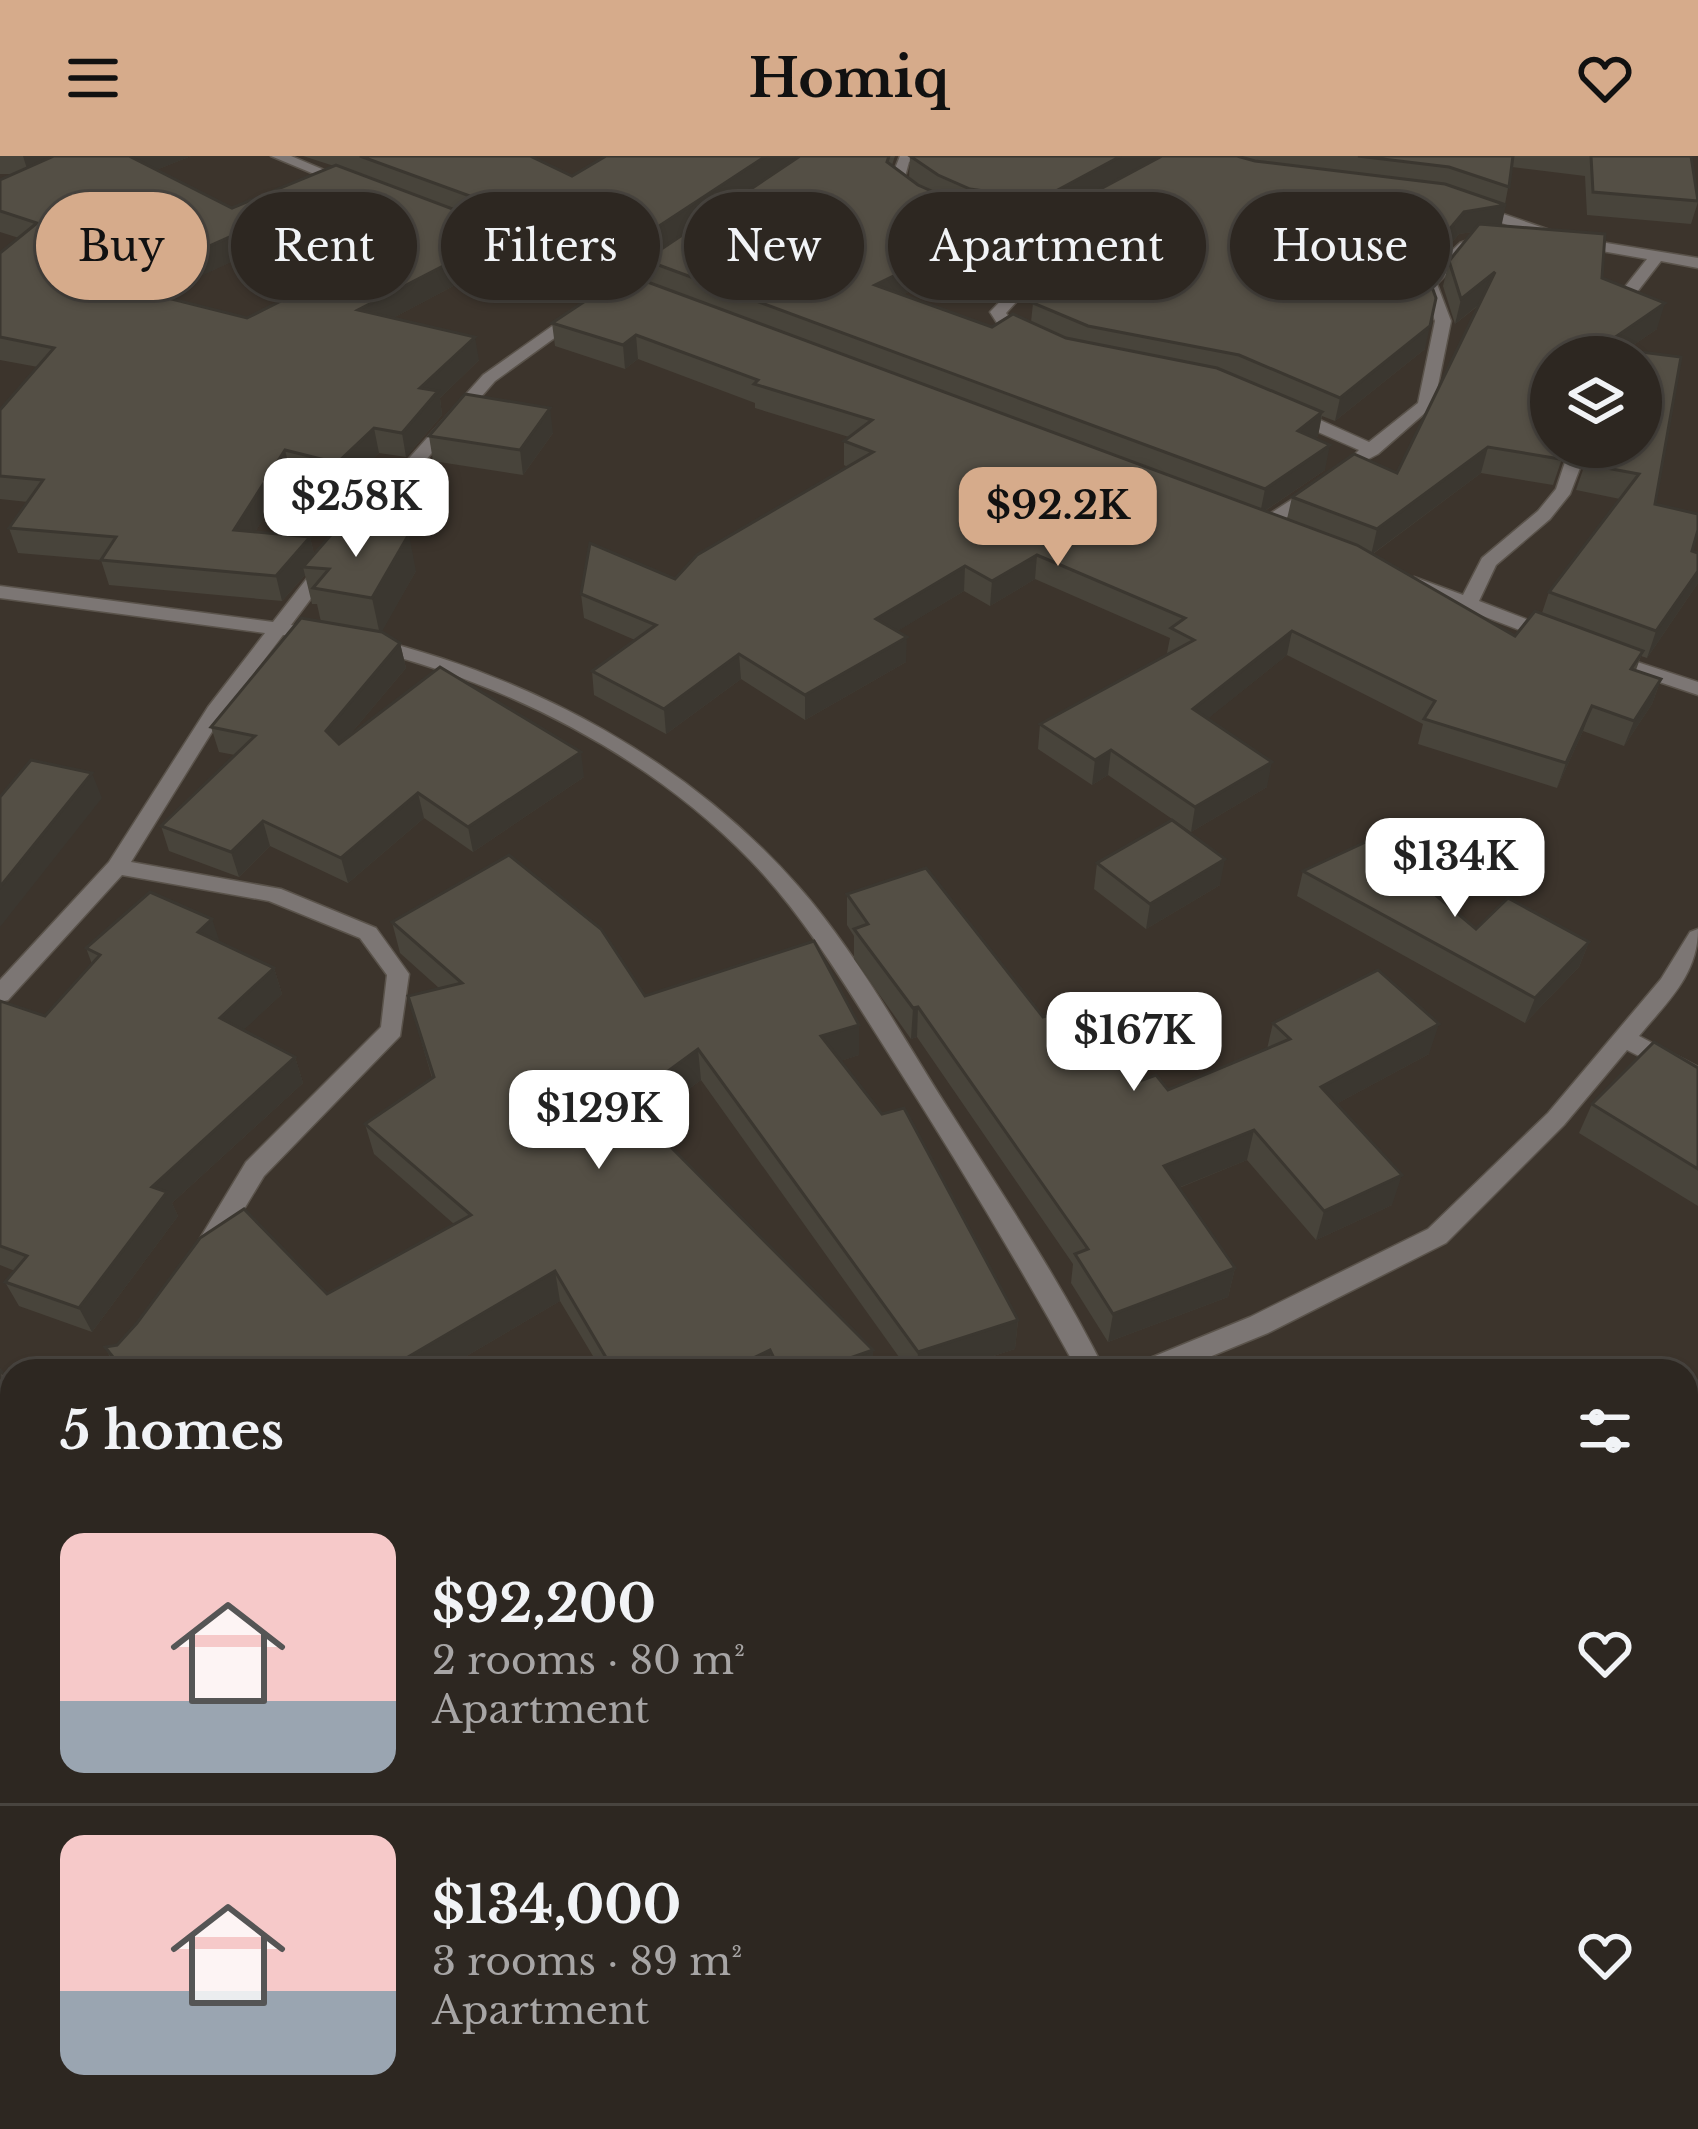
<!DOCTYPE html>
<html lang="en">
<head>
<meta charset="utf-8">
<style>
	body { margin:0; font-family:"Libre Baskerville",serif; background:#352f2a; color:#f1f3f6; height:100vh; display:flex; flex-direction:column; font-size:45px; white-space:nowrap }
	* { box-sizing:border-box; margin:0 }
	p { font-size:39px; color:#a7a5a5 }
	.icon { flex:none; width:66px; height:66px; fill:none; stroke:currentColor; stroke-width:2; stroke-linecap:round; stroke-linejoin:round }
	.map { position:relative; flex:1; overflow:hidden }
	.drawer { position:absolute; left:0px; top:1203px; width:1698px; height:771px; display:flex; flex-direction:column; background:#2d2721; border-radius:36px 36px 0 0; box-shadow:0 3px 9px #0004,0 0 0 3px #48443f }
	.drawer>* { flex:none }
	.hud { position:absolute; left:36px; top:36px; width:1626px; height:108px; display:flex; gap:24px }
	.tools { position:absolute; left:1530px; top:180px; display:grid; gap:24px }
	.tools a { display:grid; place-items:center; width:132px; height:132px; border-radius:50%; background:#2d2721; box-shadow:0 3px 9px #0004,0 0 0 3px #48443f; font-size:60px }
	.price { position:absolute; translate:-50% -102px; padding:0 27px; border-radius:24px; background:#fff; color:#222; font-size:39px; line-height:78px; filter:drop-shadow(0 3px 6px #0008) }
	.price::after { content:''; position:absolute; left:50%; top:72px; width:36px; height:27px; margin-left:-18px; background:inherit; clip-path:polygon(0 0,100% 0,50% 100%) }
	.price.current { background:#d6ab8b; color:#111 }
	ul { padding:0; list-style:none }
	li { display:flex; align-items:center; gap:36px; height:300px; padding:0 60px }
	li+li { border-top:3px solid #48443f }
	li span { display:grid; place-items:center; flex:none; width:336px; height:240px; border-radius:24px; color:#555 }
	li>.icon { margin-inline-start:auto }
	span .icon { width:144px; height:144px; fill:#fffc; stroke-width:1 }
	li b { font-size:51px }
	h2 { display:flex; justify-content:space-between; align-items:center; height:144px; padding:0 60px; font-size:51px }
	.tag { padding:0 42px; border-radius:54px; background:#2d2721; box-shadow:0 3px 9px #0004,0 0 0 3px #48443f; font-size:42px; line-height:108px }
	.tag.current { background:#d6ab8b; color:#111 }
	header { display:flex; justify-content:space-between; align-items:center; height:156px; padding:0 60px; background:#d6ab8b; color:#111; font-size:54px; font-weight:800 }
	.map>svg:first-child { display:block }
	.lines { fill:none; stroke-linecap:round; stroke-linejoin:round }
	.street-casing { stroke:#5a534b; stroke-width:3 }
	.street { fill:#7c7674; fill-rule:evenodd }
	.wall { fill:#48443b; fill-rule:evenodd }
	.shaded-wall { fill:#3b3730 }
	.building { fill:#544f45; stroke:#3b3730; stroke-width:3; fill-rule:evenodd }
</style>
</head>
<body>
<header><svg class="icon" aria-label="menu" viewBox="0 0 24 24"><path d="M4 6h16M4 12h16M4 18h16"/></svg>Homiq<svg class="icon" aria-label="heart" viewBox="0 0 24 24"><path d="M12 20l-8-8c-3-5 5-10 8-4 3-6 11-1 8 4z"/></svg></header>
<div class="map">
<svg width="1698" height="1973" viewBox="0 0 1698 1973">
	<rect width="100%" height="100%" fill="#3c342c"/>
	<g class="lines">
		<defs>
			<g id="street">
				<polygon points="271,0 291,0 355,27 343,30"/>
				<polygon points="900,0 919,0 909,6 904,24 918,38 916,41 906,41 890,25"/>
				<polygon points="1470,50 1480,50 1570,81 1698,102 1698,112 1661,105 1627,149 1615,149 1613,146 1647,103 1562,88 1470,56"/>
				<path d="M1071,53L1083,56C1057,75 1020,82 1017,120L1030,131L1006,157L1011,164L1038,180L1024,183L999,170L990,156L1013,132L1001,122C1005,83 1040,69 1071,53Z"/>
				<polygon points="477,74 487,74 649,136 636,139 477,80"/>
				<polygon points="1487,77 1494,81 1492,84 1471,93 1437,128 1451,165 1434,249 1378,298 1359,308 1350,303 1359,294 1286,262 1286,254 1298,254 1369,286 1418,247 1435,165 1425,136 1418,139 1410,134 1460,87"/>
				<polygon points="575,154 589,157 495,225 352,388 291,469 326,474 326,482 283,479 223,558 131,706 281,733 376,772 409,818 400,880 264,1020 218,1096 200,1096 196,1089 246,1006 381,871 387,819 360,782 269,745 122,719 8,844 0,846 0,824 109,706 208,551 265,477 0,442 0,430 273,466 340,380 483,219"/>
				<polygon points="1570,291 1588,291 1570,338 1550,363 1496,409 1479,445 1557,475 1557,483 1543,483 1407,431 1405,427 1414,421 1463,439 1482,402 1538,355 1556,333"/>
				<polygon points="1316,328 1325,333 1322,337 1269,374 1257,374 1257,366"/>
				<path d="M371,482C533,522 687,604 798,730C855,794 904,884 951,957C1004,1041 1061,1126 1105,1215H1078C1018,1106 954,1000 887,895C845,829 805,761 750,704C647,598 506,527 364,492V484Z"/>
				<polygon points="1610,497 1698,526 1698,539 1603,507 1603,499"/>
				<path d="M1698,773C1698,819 1667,846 1639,880L1698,911V930L1627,894L1564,969L1446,1087L1268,1177L1175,1215H1134L1138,1207L1250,1161L1428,1073L1548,957L1661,823L1690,776Z"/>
				<polygon points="12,1335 12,1369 0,1375 0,1341"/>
				<polygon points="0,1507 12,1508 12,1536 0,1535"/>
			</g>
		</defs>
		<use href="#street" class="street-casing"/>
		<use href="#street" class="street"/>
	</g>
	<g class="wall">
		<path d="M0,0H191L156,14L232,52L334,10L303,0H530L572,20L606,0H895L892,9L909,22L910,0H1160L1039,66L1021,64L1019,81L902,139L992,171L1031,166L1033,147L1103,104L1050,82L1052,59L1162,0H1691L1698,46L1691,68L1587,59L1585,20L1512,11L1501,69L1602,122L1657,173L1626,194L1655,348L1692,395L1698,397V427L1647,502L1641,500L1636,514L1661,523L1652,548L1624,590L1583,575L1557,632L1418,588L1423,568L1287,499L1207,563L1267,631L1191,676L1108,619L1092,629L1038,593L1040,568L1169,498L1167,497L1170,482L1035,423L990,450L964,435L897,475L906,506L805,564L741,523L666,578L594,539L592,515L635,484L584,462L581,438L675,423L848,311L844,309V285L849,281L755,252V247L638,203L625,213L555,190L552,167L646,125L645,104L691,74L623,118L511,77L514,98L393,162L479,204L440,242L442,259L406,301L379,297L342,331L291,318L255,376L310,381L314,398L416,415L381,476L400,487L406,512L347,582L584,621L473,696L424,662L348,727L270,690L239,721L169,695L161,670L235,599L219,596L211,571L321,466L317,448H312L305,419L282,445L109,429L101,404L18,397L9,372L28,346L0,343V254L38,211L0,204V97L19,82L0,76V24L12,18H0ZM1472,76L1449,105L1443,130L1455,168L1479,149L1397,317L1292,341L1287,363L1265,355L1325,314L1314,282L1318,280L1322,260L1335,265L1425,193L1422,122L1459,78ZM266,90L326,122L247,162L158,139ZM1551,201L1641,291L1585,308L1576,334L1620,343L1549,436L1542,457L1515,480L1373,398L1481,317L1553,329L1566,291H1551Z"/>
		<polygon points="553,277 523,319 433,305 429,280"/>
		<polygon points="1097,707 1220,729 1146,773 1094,733"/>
		<polygon points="1303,715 1476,773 1589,786 1579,811 1525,867 1297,740"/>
		<polygon points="847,738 1043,861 1137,926 1168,934 1267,893 1273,867 1429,898 1336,948 1392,1049 1316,1084 1247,1004 1179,1032 1235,1112 1228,1141 1108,1186 1071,1127 1073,1108 917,881 911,883 854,803 854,780 847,769"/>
		<polygon points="392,766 645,840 859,869 859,899 840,905 1018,1164 1015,1193 947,1215 909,1215 701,924 645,965 873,1215 602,1215 560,1145 441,1215 117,1215 105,1191 327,1138 454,1068 374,998 365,968 432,922 408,840 439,832 400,797"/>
		<polygon points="220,787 274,812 282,838 243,874 295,901 303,927 172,1047 178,1060 92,1176 19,1150 5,1126 15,1115 0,1109 0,845 45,860 92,808 86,792"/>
		<polygon points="1698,912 1698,1050 1579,977 1592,948"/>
		<polygon points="1107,1962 1199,1962 1190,1973 1118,1973"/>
	</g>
	<g class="shaded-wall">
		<polygon points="23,0 71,0 29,19"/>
		<polygon points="129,0 191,0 134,23"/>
		<polygon points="766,0 801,0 623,118 621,95"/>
		<polygon points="1121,0 1160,0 1039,66 1041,43"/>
		<polygon points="1506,49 1501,72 1459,78 1422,122 1362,148 1367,126 1464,56"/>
		<polygon points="1021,58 1019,81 874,153 875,129"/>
		<polygon points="261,67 266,90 127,154 120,130"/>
		<polygon points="511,75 514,98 363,178 358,154"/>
		<polygon points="1495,116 1488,141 1455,168 1461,143"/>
		<polygon points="1665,147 1657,173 1616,201 1601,191"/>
		<polygon points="1430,170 1425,193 1335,265 1340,242"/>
		<polygon points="636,179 638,203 625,213 623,189"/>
		<polygon points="475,181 479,204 440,242 442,259 406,301 402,277 420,232"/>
		<polygon points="550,252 553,277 523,319 520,294"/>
		<polygon points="1322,256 1318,280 1294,299 1298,275"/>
		<polygon points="374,272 379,297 342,331 337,307"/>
		<polygon points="1330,289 1325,314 1260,358 1265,333"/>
		<polygon points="1488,291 1481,317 1371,399 1377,373"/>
		<polygon points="285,294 291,318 241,399 234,374"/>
		<polygon points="409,378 416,415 380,479 372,442"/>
		<polygon points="310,381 316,406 303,411 305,419 282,445 276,420"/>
		<polygon points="1037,399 1035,423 990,450 992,425"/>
		<polygon points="965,410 964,435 876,488 876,463"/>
		<polygon points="1698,415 1698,427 1647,502 1656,475"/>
		<polygon points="1292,475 1287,499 1189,578 1193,553"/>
		<polygon points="907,481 906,506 805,564 805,539"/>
		<polygon points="400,487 406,512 332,600 326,575"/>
		<polygon points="739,498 741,523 666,578 664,553"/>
		<polygon points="1661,523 1652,548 1624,590 1634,565"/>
		<polygon points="1592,550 1583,575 1557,632 1566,607"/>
		<polygon points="1111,594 1108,619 1092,629 1095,604"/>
		<polygon points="581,596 584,621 473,696 468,671"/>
		<polygon points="1272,606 1267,631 1191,676 1195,651"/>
		<polygon points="92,617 102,642 0,771 0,731"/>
		<polygon points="418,637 424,662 348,727 341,702"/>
		<polygon points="263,665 270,690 239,721 231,696"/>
		<polygon points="1225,703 1220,729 1146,773 1150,748"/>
		<polygon points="212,763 221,789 198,776"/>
		<polygon points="1589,786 1579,811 1525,867 1535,842"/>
		<polygon points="274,812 282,838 229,888 220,862"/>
		<polygon points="918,851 917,881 911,883 913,852"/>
		<polygon points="1439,868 1429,898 1312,961 1321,931"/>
		<polygon points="859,869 859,899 822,911 821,880"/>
		<polygon points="698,893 701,924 630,976 626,946"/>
		<polygon points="295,901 303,927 172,1047 178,1060 92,1176 79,1152 152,1031"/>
		<polygon points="1254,974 1247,1004 1158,1040 1164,1010"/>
		<polygon points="1402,1019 1392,1049 1316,1084 1324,1055"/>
		<polygon points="1235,1112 1228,1141 1108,1186 1113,1158"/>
		<polygon points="555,1115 560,1145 441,1215 406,1215 403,1204"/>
		<polygon points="1018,1164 1015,1193 947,1215 917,1215 918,1196"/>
		<polygon points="770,1194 772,1215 726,1215"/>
		<polygon points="873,1194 873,1215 813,1215"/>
		<polygon points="6,1249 12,1259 12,1284 0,1293 0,1253"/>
		<polygon points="12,1815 12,1835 5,1837 0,1832 0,1818"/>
		<polygon points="454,1962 491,1962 480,1973 443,1973"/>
		<polygon points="1005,1962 1020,1962 1011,1973 995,1973"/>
		<polygon points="1192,1962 1199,1962 1190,1973 1183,1973"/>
	</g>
	<g class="building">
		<path d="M54,0H129L232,52L336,9L511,75L358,154L475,181L420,232L438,235L402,277L374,272L337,307L285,294L234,374L310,381L276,420L101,404L116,381L9,372L43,324L0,320V254L54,192L0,181V97L37,67L0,55V24ZM261,67L346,112L247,162L120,130Z"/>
		<polygon points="360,0 530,0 572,20 606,0 766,0 621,95"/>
		<polygon points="800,0 889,0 887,6 918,29 954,45 1021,58 875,129 992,171 1013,158 1066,182 1217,212 1322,256 1298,275 1330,289 1265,333 645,104"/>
		<polygon points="910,0 1121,0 1041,43 970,33 938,19"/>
		<polygon points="1162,0 1237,0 1255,5 1445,28 1506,49 1464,56 1427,100 1367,126 1366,135 1378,140 1428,120 1436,142 1430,170 1340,242 1239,199 1088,170 1033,147 1126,90 1052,59"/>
		<polygon points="1358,0 1513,0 1509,31 1449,11"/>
		<polygon points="1591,0 1691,0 1698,45 1593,36"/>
		<polygon points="1479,68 1605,78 1602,122 1665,147 1601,191 1681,201 1655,348 1698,358 1698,374 1692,395 1698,397 1698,415 1656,475 1549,436 1639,318 1585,308 1591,291 1641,291 1641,201 1551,201 1551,291 1565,291 1560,303 1488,291 1377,373 1292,341 1354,298 1397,317 1495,116 1461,143 1449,105"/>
		<polygon points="626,118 1357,389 1515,480 1535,455 1643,495 1631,513 1661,523 1634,565 1592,550 1566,607 1424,563 1435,545 1292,475 1193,553 1272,606 1195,651 1111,594 1095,604 1040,568 1194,484 1171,472 1185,462 1037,399 992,425 965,410 876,463 907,481 805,539 739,498 664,553 592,515 656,469 581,438 590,387 675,423 697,399 873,296 844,285 872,264 754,228 758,224 636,179 623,189 552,167"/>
		<polygon points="465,238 550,252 520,294 429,280"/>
		<polygon points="337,372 409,378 372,442 313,432 329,413 303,411"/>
		<polygon points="301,462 382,476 400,487 326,575 339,588 440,511 581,596 468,671 418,637 341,702 263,665 231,696 161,670 255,580 211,571"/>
		<polygon points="31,604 92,617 0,731 0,641"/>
		<polygon points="1172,664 1225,703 1150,748 1097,707"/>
		<polygon points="1370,684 1476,773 1508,742 1589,786 1535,842 1303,715"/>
		<polygon points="509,699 601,773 645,840 814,785 859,869 821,880 882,958 904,952 1018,1164 918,1196 698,893 626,946 873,1194 813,1215 780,1215 770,1194 726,1215 614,1215 555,1115 403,1204 410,1215 124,1215 105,1191 117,1189 137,1167 200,1082 244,1053 327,1138 471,1059 365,968 434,921 408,840 462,827 392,766"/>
		<polygon points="926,712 1043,861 1079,849 1137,926 1156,919 1168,934 1290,883 1273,867 1378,814 1439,868 1321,931 1402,1019 1324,1055 1254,974 1164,1010 1235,1112 1113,1158 1075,1098 1088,1093 918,851 913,852 854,773 868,768 847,738"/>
		<polygon points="150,736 212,763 198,776 274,812 220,862 295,901 152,1031 167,1036 79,1152 5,1126 27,1100 0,1090 0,845 45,860 100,799 86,792"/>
		<polygon points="1654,886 1698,912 1698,1013 1592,948"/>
		<polygon points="0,1214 12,1227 12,1264 6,1249 0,1253"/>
		<polygon points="12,1554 12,1815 0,1818 0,1557"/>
		<polygon points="12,1935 12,1962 40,1962 46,1969 54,1962 211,1962 220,1973 0,1973 0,1942 1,1944"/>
		<polygon points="266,1962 454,1962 443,1973 254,1973"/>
		<polygon points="680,1962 1005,1962 995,1973 669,1973"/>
		<polygon points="1136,1962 1192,1962 1183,1973 1126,1973"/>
	</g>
</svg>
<div class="tools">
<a><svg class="icon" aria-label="layers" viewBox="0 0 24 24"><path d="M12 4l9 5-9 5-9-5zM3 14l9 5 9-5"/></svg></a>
</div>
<b class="price" style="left:356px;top:404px">$258K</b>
<b class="price current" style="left:1058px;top:413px">$92.2K</b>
<b class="price" style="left:1455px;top:764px">$134K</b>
<b class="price" style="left:1134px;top:938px">$167K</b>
<b class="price" style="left:599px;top:1016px">$129K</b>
<div class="hud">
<a class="tag current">Buy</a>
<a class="tag">Rent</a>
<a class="tag">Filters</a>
<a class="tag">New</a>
<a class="tag">Apartment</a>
<a class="tag">House</a>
</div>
<section class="drawer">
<h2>5 homes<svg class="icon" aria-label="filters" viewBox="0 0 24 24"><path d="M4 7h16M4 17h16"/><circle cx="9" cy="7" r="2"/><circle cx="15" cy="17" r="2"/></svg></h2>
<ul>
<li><span style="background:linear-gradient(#f6c9c9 70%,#9aa5b1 0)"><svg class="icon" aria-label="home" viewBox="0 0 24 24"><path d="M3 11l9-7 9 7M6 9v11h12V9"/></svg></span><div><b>$92,200</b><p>2 rooms · 80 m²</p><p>Apartment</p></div><svg class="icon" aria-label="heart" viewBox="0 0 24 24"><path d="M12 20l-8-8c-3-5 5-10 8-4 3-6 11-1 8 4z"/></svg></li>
<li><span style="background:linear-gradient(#f6c9c9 65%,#9aa5b1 0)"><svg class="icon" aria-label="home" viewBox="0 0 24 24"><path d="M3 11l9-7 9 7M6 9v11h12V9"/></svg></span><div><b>$134,000</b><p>3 rooms · 89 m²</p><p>Apartment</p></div><svg class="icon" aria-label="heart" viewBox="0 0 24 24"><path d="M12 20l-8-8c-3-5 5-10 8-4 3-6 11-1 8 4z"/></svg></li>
</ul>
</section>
</div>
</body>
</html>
